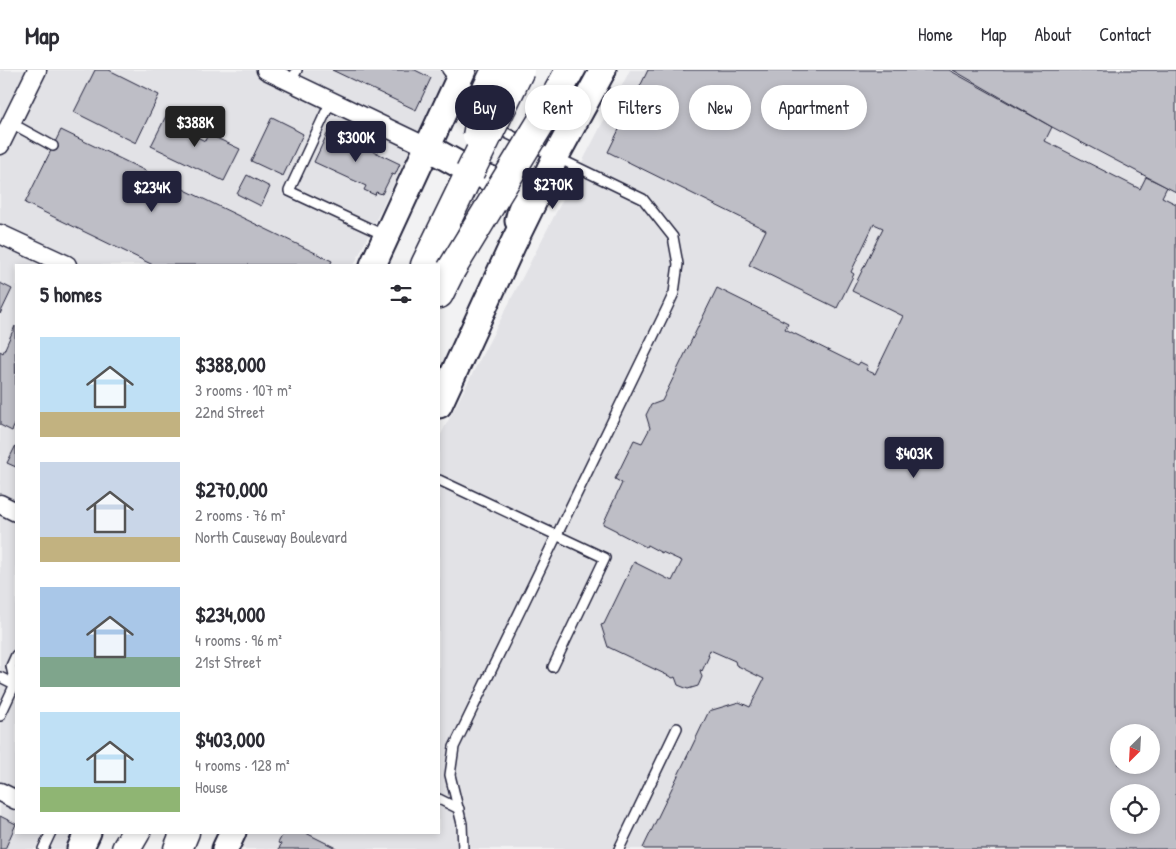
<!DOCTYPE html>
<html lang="en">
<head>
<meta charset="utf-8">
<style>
	body { margin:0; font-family:"Patrick Hand",sans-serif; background:#f7f7f7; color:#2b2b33; height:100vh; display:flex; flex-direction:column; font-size:19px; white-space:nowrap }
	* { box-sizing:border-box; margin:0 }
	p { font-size:16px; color:#7c7c81 }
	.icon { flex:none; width:28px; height:28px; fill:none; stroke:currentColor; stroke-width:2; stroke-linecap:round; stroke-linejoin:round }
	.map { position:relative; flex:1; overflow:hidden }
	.side { position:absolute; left:15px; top:194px; width:425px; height:570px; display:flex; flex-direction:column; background:#fff; border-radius:0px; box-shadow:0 2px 8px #0003 }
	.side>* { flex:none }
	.hud { position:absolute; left:455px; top:15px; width:475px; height:45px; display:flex; gap:10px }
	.needle { width:32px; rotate:204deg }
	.controls { position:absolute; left:1110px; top:654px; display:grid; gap:10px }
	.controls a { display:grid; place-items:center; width:50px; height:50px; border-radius:50%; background:#fff; box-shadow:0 2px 8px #0003; font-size:25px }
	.price { position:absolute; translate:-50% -42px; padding:0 11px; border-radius:5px; background:#22223b; color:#fff; font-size:16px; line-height:32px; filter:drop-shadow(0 1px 2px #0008) }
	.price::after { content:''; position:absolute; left:50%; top:30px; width:15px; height:11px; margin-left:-8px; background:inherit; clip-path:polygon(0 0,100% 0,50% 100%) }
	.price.current { background:#222; color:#fff }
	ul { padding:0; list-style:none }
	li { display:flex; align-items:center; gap:15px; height:125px; padding:0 25px }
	li span { display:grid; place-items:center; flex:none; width:140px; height:100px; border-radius:0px; color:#555 }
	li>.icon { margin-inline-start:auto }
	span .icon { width:60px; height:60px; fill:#fffc; stroke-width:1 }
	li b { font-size:21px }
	h2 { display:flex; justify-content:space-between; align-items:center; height:60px; padding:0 25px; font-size:21px }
	.pill { padding:0 18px; border-radius:22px; background:#fff; box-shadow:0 2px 8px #0003; font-size:18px; line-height:45px }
	.pill.current { background:#22223b; color:#fff }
	header { display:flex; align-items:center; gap:30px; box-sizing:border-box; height:70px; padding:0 25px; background:#fff; border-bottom:1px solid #e1e1e2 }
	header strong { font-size:24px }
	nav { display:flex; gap:28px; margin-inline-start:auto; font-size:18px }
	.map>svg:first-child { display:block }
	.built { fill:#e2e2e6; fill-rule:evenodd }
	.building { fill:#bebec6; stroke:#22223b; fill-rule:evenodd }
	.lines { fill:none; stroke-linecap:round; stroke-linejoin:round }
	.lane-casing { stroke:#22223b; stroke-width:12 }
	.street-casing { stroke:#22223b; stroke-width:21 }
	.secondary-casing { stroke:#22223b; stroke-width:29 }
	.highway-casing { stroke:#22223b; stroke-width:31 }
	.path { stroke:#22223b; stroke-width:3; stroke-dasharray:1 4; stroke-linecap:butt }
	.lane { stroke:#fff; stroke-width:9 }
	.street { stroke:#fff; stroke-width:18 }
	.secondary { stroke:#fff; stroke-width:25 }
	.highway { stroke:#fff; stroke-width:28 }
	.highway-bridge-casing { stroke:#22223b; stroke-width:31; stroke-linecap:butt }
	.highway-bridge { stroke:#fff; stroke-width:28 }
</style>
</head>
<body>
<header>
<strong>Map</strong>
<nav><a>Home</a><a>Map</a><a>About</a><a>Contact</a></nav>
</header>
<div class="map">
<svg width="1176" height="779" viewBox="0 0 1176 779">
	<rect width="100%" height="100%" fill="#f2f2f3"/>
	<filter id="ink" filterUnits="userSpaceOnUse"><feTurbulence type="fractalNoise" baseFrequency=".02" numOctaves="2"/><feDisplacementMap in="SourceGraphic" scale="10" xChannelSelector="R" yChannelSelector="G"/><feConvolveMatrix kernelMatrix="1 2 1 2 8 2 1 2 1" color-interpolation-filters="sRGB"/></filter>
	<g filter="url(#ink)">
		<g class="built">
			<polygon points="0,0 449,0 354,195 16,195 16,762 80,763 72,779 0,779"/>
			<path d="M630,0H1176V779H226L235,763L439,762V368ZM1119,662H1151V695H1119ZM1119,722H1151V755H1119Z"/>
		</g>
		<g class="building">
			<polygon points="95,0 109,0 159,25 136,73 74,42"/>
			<polygon points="332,0 415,0 431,8 416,40"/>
			<path d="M648,0H949L1052,57L1045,71L1140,119L1146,107L1167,117L1162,127L1176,134V582L1175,584H1176V779H645L643,778L709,641L739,632L750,637L764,609L736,595L735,591L710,580L708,585L709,586L702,601L701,600H700L702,607L698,616L688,619L678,615L675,607L673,608L608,577L601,555L604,554L634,492L672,511L682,491L662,482V483L647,475L646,477L617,462V461L603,454L622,413L615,409L634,370L642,373L650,358L646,345L651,335L662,331L717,218L788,253L785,259L858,295L860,292L868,296L866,300L875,304L903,246L852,221L883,158L874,154L851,202L854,204L837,238L749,195L766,160L608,82ZM1119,662H1151V695H1119ZM1119,722H1151V755H1119Z"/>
			<polygon points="953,0 1176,0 1176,122 1052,57"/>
			<polygon points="167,44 198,59 195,66 205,71 208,64 240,79 224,111 151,76"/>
			<polygon points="272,47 294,58 294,59 303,64 283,106 251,91"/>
			<polygon points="61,60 332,191 330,195 153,195 25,133"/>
			<polygon points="329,60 400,94 395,105 392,104 382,124 376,122 375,125 364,120 366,116 314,92"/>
			<polygon points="247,105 270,117 261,136 237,124"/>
			<polygon points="0,213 12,219 0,244"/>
			<polygon points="15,256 16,352 12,361 0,355 0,281 3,283"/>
			<polygon points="16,375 16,397 7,393"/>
			<polygon points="0,746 16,754 5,779 0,779"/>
			<polygon points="284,762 304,762 338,779 279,779 281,774 278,773"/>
		</g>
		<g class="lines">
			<defs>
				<g id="lane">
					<polyline points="447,0 457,13 478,28"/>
					<polyline points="291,12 297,0"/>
					<polyline points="331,31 289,121 386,166"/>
					<polyline points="11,53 53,76"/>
					<polyline points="439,410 605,488 553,597"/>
					<polyline points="0,607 16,615"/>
					<polyline points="0,646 15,614 11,596 16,585"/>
					<polyline points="439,729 459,739"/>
					<polyline points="43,779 51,762"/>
					<polyline points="463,779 462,754 450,705 454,677 667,238 674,223 678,194 673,167 643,129 502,61 497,55"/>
					<polyline points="619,779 677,658"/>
				</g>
				<g id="street">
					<polyline points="266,0 427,77"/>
					<polyline points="0,75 37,0"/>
					<polyline points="0,164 67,195"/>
					<polyline points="0,434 16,442"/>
					<polyline points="0,722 16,730"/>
				</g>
				<g id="secondary">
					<polyline points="427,77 465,98 525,124 518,151"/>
					<polyline points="373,195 463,0"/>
					<polyline points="439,335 512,176 556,86 603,0"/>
					<polyline points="80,779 88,762"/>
					<polyline points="225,779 233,762"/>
				</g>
				<g id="highway">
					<polyline points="425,195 470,102"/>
					<polyline points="439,224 451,200"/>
					<polyline points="126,779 136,762"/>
					<polyline points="178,779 185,762"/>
				</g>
			</defs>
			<use href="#lane" class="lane-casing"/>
			<use href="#street" class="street-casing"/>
			<use href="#secondary" class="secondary-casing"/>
			<use href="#highway" class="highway-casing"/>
			<polyline class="path" points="1175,125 1176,125"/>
			<use href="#lane" class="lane"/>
			<use href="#street" class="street"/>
			<use href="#secondary" class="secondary"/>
			<use href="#highway" class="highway"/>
			<defs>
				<g id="highway-bridge">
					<polyline points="477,66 485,23 496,0"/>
					<polyline points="470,102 520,0"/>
					<polyline points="451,200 543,49 570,0"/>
				</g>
			</defs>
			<use href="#highway-bridge" class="highway-bridge-casing"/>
			<use href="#highway-bridge" class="highway-bridge"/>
		</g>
	</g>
</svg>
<div class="controls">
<a><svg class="needle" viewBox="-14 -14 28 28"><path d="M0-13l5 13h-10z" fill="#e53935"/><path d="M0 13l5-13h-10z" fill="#7c7c81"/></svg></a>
<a><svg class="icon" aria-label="locate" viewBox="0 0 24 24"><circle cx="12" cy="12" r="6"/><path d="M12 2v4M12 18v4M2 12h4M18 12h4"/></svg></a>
</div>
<b class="price current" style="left:195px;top:78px">$388K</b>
<b class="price" style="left:356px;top:93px">$300K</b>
<b class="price" style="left:553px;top:140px">$270K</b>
<b class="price" style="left:152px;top:143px">$234K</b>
<b class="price" style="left:914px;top:409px">$403K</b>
<div class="hud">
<a class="pill current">Buy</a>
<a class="pill">Rent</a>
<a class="pill">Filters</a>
<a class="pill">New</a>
<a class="pill">Apartment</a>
</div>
<section class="side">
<h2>5 homes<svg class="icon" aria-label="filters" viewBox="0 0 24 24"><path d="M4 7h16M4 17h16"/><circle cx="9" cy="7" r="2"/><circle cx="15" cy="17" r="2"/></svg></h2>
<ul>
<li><span style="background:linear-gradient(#bfe0f5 75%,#c2b280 0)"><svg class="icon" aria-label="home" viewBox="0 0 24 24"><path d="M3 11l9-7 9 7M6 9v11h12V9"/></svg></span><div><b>$388,000</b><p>3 rooms · 107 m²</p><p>22nd Street</p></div></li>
<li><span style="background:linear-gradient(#c9d6e8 75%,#c2b280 0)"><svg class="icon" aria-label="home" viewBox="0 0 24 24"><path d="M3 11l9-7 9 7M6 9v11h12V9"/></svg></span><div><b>$270,000</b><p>2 rooms · 76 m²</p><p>North Causeway Boulevard</p></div></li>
<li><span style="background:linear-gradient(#a9c7e8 70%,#7fa58c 0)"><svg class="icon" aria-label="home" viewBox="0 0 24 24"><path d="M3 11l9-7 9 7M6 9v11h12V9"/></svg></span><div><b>$234,000</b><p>4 rooms · 96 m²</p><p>21st Street</p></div></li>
<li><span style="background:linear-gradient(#bfe0f5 75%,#8fb573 0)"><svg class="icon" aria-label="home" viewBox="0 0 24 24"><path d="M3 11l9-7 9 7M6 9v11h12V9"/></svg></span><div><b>$403,000</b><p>4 rooms · 128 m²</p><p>House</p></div></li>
</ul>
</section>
</div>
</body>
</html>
